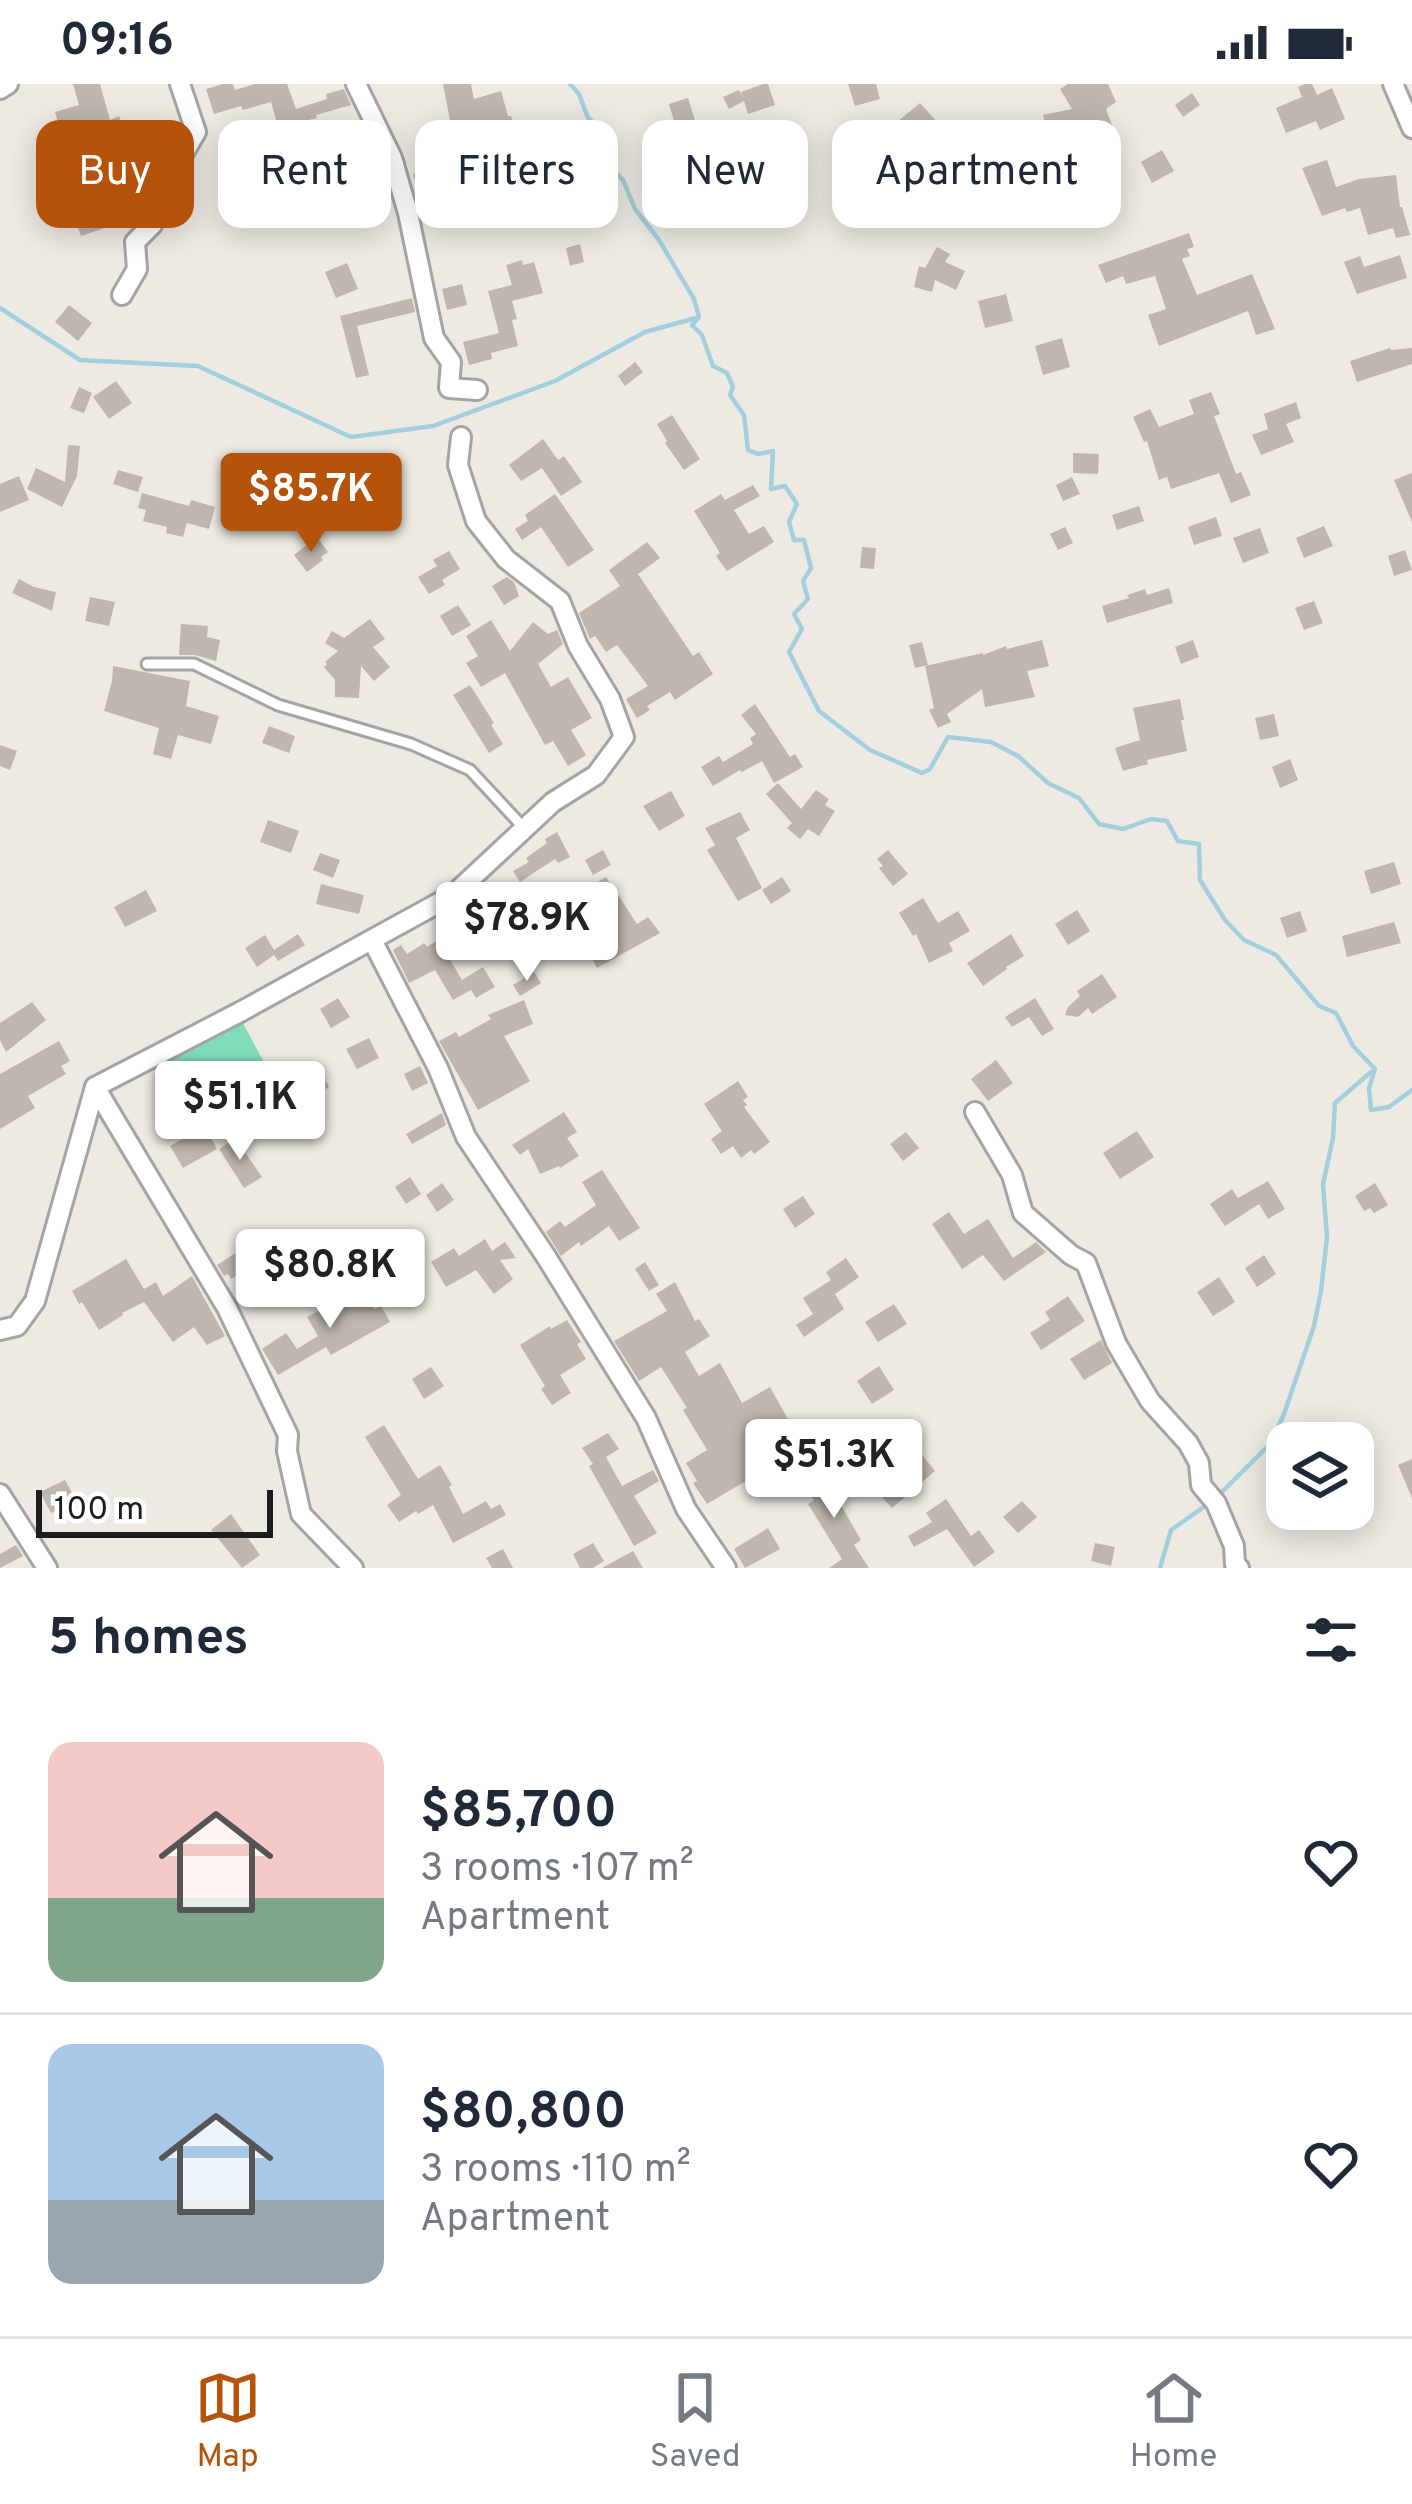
<!DOCTYPE html>
<html lang="en">
<head>
<meta charset="utf-8">
<style>
	body { margin:0; font-family:Overpass,sans-serif; background:#f6f6f7; color:#1f2937; height:100vh; display:flex; flex-direction:column; font-size:45px; white-space:nowrap }
	* { box-sizing:border-box; margin:0 }
	p { font-size:39px; color:#747a83 }
	.icon { flex:none; width:66px; height:66px; fill:none; stroke:currentColor; stroke-width:2; stroke-linecap:round; stroke-linejoin:round }
	.map { position:relative; height:1484px; overflow:hidden }
	.panel { display:flex; flex-direction:column; background:#fff; flex:1 }
	.panel>* { flex:none }
	.banner { position:absolute; left:36px; top:36px; width:1341px; height:108px; display:flex; gap:24px }
	.fabs { position:absolute; left:1266px; top:1338px; display:grid; gap:24px }
	.fabs a { display:grid; place-items:center; width:108px; height:108px; border-radius:24px; background:#fff; box-shadow:0 6px 30px #0003; font-size:60px }
	.scale { position:absolute; left:36px; bottom:30px; width:237px; box-sizing:border-box; padding-left:12px; border:6px solid #1d1d1d; border-top:0; font-size:33px; line-height:42px; white-space:nowrap; color:#1d1d1d; -webkit-text-stroke:9px #fff; paint-order:stroke }
	.price { position:absolute; translate:-50% -102px; padding:0 27px; border-radius:12px; background:#fff; color:#222; font-size:39px; line-height:78px; filter:drop-shadow(0 3px 6px #0008) }
	.price::after { content:''; position:absolute; left:50%; top:72px; width:36px; height:27px; margin-left:-18px; background:inherit; clip-path:polygon(0 0,100% 0,50% 100%) }
	.price.current { background:#b45309; color:#fff }
	ul { padding:0; list-style:none }
	li { display:flex; align-items:center; gap:36px; height:300px; padding:0 48px }
	li+li { border-top:3px solid #e0e1e3 }
	li span { display:grid; place-items:center; flex:none; width:336px; height:240px; border-radius:24px; color:#555 }
	li>.icon { margin-inline-start:auto }
	span .icon { width:144px; height:144px; fill:#fffc; stroke-width:1 }
	li b { font-size:51px }
	h2 { display:flex; justify-content:space-between; align-items:center; height:144px; padding:0 48px; font-size:51px }
	.chip { padding:0 42px; border-radius:24px; background:#fff; box-shadow:0 6px 30px #0003; font-size:42px; line-height:108px }
	.chip.current { background:#b45309; color:#fff }
	.status { display:flex; justify-content:space-between; align-items:center; height:84px; padding:0 60px; background:#fff; direction:ltr }
	.status svg { height:33px; fill:currentColor }
	.tab-bar { display:flex; justify-content:space-around; align-items:center; height:168px; border-top:3px solid #e0e1e3; background:#fff; font-size:33px; color:#747a83 }
	.tab-bar a { display:grid; justify-items:center; gap:6px }
	.tab-bar .current { color:#b45309 }
	.map>svg:first-child { display:block }
	.pitch { fill:#81ddb8 }
	.lines { fill:none; stroke-linecap:round; stroke-linejoin:round }
	.stream { stroke:#a3d0dc; stroke-width:4.5 }
	.building { fill:#bfb6af }
	.service-casing { stroke:#a4a4a4; stroke-width:15 }
	.minor-casing { stroke:#a4a4a4; stroke-width:24 }
	.service { stroke:#fff; stroke-width:9 }
	.minor { stroke:#fff; stroke-width:18 }
</style>
</head>
<body>
<div class="status"><b>09:16</b><svg viewBox="0 0 49 12"><path d="M0 12V9h3v3zM5 12V6h3v6zM10 12V3h3v9zM15 12V0h3v12zM26 1h20v11H26zM47 4h2v5h-2z"/></svg></div>
<div class="map">
<svg width="1412" height="1484" viewBox="0 0 1412 1484">
	<rect width="100%" height="100%" fill="#eeeae3"/>
	<polygon class="pitch" points="243,939 276,1001 207,1041 166,976"/>
	<g class="lines">
		<g class="stream">
			<polyline points="570,0 579,10 588,34 598,43 614,87 623,96 635,125 659,156 694,215 699,233 692,241 702,251 713,282 727,289 733,303 730,311 744,331 748,366 758,370 773,367 771,405 785,402 797,420 789,438 794,456 804,456 811,484 803,497 808,515 794,530 802,545 789,568 819,627 870,666 922,689 930,685 948,653 991,658 1018,672 1048,699 1079,714 1099,740 1123,745 1151,735 1167,737 1178,757 1199,760 1200,796 1225,836 1244,856 1276,871 1319,922 1336,929 1353,962 1375,985 1369,1004 1371,1026 1389,1023 1412,1006"/>
			<polyline points="0,224 80,276 198,282 351,353 433,342 555,297 645,248 696,234"/>
			<polyline points="1217,1413 1271,1359 1284,1330 1314,1242 1321,1207 1327,1153 1323,1100 1333,1054 1335,1019 1371,988"/>
			<polyline points="1160,1484 1171,1446 1208,1420"/>
		</g>
	</g>
	<g class="building">
		<polygon points="73,0 100,0 110,36 119,32 138,80 96,96 111,142 81,152 69,120 83,115 73,88 101,78 86,41 61,49 55,28 79,21"/>
		<polygon points="223,0 233,0 235,6 255,0 287,0 296,25 327,15 326,10 344,5 351,21 316,31 317,34 278,43 271,18 243,26 241,22 214,30 206,5"/>
		<polygon points="443,0 471,0 474,15 501,7 508,32 511,32 521,58 490,72 492,76 459,86 466,110 422,122 413,90 433,84 427,65 454,57"/>
		<polygon points="763,0 768,0 775,21 748,30 744,17 729,25 723,13 739,6 742,12 741,8"/>
		<polygon points="848,0 876,0 880,15 855,22"/>
		<polygon points="1068,0 1108,0 1116,18 1106,25 1115,49 1093,58 1086,36 1046,44 1043,31 1072,25 1060,5"/>
		<polygon points="1305,0 1312,0 1317,11 1332,4 1345,35 1320,46 1316,37 1286,49 1276,24 1302,13 1298,3"/>
		<polygon points="1192,9 1200,21 1183,33 1175,21"/>
		<polygon points="688,14 720,117 705,123 692,86 667,99 659,83 684,71 669,20"/>
		<polygon points="920,19 937,38 935,40 940,46 918,64 912,56 909,58 897,38"/>
		<polygon points="1057,50 1062,69 1041,75 1036,56"/>
		<polygon points="788,56 797,81 782,86 771,57"/>
		<polygon points="1162,66 1174,87 1152,99 1141,78"/>
		<polygon points="1327,76 1336,103 1359,95 1396,91 1400,123 1402,123 1410,151 1396,154 1393,144 1368,151 1360,124 1347,128 1345,124 1322,132 1302,84"/>
		<polygon points="1077,90 1089,117 1084,119 1089,135 1061,144 1057,131 1067,128 1054,100"/>
		<polygon points="291,104 296,125 281,128 277,107"/>
		<polygon points="1189,149 1194,163 1187,165 1190,172 1182,175 1197,211 1252,190 1275,245 1256,251 1248,227 1159,262 1148,231 1166,225 1155,192 1126,200 1123,192 1106,199 1098,181"/>
		<polygon points="580,160 584,178 570,182 566,164"/>
		<polygon points="937,163 950,170 945,178 965,187 956,206 935,196 932,208 914,203 919,182 925,184"/>
		<polygon points="1400,171 1407,194 1357,210 1344,178 1360,172 1364,183"/>
		<polygon points="522,176 523,181 534,178 543,209 512,217 517,235 512,236 518,262 491,269 492,275 469,281 463,258 499,249 488,207 512,201 506,181"/>
		<polygon points="347,179 358,205 336,214 325,188"/>
		<polygon points="462,200 467,221 447,226 442,205"/>
		<polygon points="1006,210 1013,237 985,244 978,217"/>
		<polygon points="412,214 415,228 357,242 369,291 356,294 340,232"/>
		<polygon points="69,221 92,239 78,257 55,238"/>
		<polygon points="1062,254 1070,283 1043,291 1035,262"/>
		<polygon points="1390,264 1391,266 1412,264 1412,280 1357,298 1350,277"/>
		<polygon points="635,278 643,288 625,302 618,292"/>
		<polygon points="116,297 132,319 109,335 93,313"/>
		<polygon points="79,303 92,309 84,329 70,324"/>
		<polygon points="1211,308 1220,330 1214,332 1236,390 1241,388 1251,411 1231,419 1219,389 1171,405 1167,393 1159,396 1147,357 1144,358 1133,333 1150,325 1159,343 1194,330 1189,316"/>
		<polygon points="1296,318 1301,334 1286,340 1294,358 1261,371 1252,351 1268,345 1264,330"/>
		<polygon points="672,331 700,375 684,386 665,359 667,357 657,340"/>
		<polygon points="543,355 558,376 564,372 582,398 561,412 542,384 521,397 509,381"/>
		<polygon points="68,361 80,362 77,392 62,423 27,405 36,384 65,398"/>
		<polygon points="1073,369 1099,370 1098,390 1073,389"/>
		<polygon points="118,386 143,393 138,408 113,400"/>
		<polygon points="1412,389 1412,438 1394,396"/>
		<polygon points="19,392 29,416 0,428 0,400"/>
		<polygon points="1072,393 1080,410 1063,417 1056,401"/>
		<polygon points="753,401 760,412 734,426 749,450 764,442 774,458 727,487 716,472 720,469 694,427 721,410 725,416"/>
		<polygon points="142,409 189,422 191,416 215,423 209,445 187,439 183,453 166,449 167,443 143,437 146,426 138,424"/>
		<polygon points="555,410 594,466 568,483 541,443 522,456 515,445 528,437 525,431"/>
		<polygon points="1139,422 1144,437 1117,446 1112,431"/>
		<polygon points="1216,433 1222,452 1194,461 1188,443"/>
		<polygon points="1324,442 1333,462 1304,474 1296,454"/>
		<polygon points="1065,443 1073,459 1058,466 1050,450"/>
		<polygon points="1260,444 1269,469 1243,479 1233,454"/>
		<polygon points="317,453 328,468 321,473 323,476 307,488 294,471"/>
		<polygon points="647,458 660,474 638,490 693,572 699,568 713,590 675,616 670,608 647,622 650,626 637,634 626,615 648,602 617,561 606,568 595,552 590,555 579,529 620,502 609,486"/>
		<polygon points="862,463 876,464 874,485 860,484"/>
		<polygon points="1405,466 1412,486 1394,492 1388,472"/>
		<polygon points="449,467 460,485 442,496 445,501 429,510 418,493 437,482 433,476"/>
		<polygon points="507,493 514,498 519,512 504,521 492,502"/>
		<polygon points="19,495 34,503 56,508 52,527 12,509"/>
		<polygon points="1169,504 1173,519 1107,539 1102,522 1129,514 1127,511 1145,505 1147,511"/>
		<polygon points="90,513 115,518 109,542 85,537"/>
		<polygon points="1314,517 1323,539 1304,546 1295,524"/>
		<polygon points="458,521 471,541 452,552 440,532"/>
		<polygon points="370,535 385,555 373,563 390,583 374,597 361,582 359,614 335,613 335,596 324,583 327,580 325,578 338,567 325,559 332,547 344,554"/>
		<polygon points="491,536 510,567 533,538 548,550 557,546 563,560 538,580 551,603 568,593 592,634 571,646 586,671 568,682 553,657 545,661 505,589 481,603 466,579 478,572 466,552"/>
		<polygon points="181,540 208,542 207,553 220,556 216,577 195,571 179,571"/>
		<polygon points="1042,556 1049,582 1027,587 1035,613 985,623 982,605 947,630 951,638 938,644 929,626 934,624 925,582 983,569 983,571 1006,562 1007,565"/>
		<polygon points="1193,556 1199,573 1181,580 1175,563"/>
		<polygon points="922,558 928,581 915,584 909,561"/>
		<polygon points="113,582 190,597 186,622 219,632 211,660 178,651 171,675 153,670 159,644 104,627 112,597"/>
		<polygon points="470,601 494,639 491,641 503,660 489,669 453,611"/>
		<polygon points="1180,615 1184,636 1181,636 1187,667 1147,676 1148,680 1123,687 1115,664 1140,656 1133,624"/>
		<polygon points="755,620 790,673 795,670 803,683 774,699 762,677 742,688 740,686 713,702 701,683 719,672 723,678 753,660 750,654 756,650 741,631"/>
		<polygon points="1274,630 1279,652 1260,656 1255,634"/>
		<polygon points="269,642 295,652 289,669 262,659"/>
		<polygon points="0,661 17,667 10,686 0,682"/>
		<polygon points="1290,675 1298,696 1280,704 1272,683"/>
		<polygon points="778,699 801,725 816,706 829,715 825,721 835,727 819,752 808,745 800,755 787,744 792,739 766,710"/>
		<polygon points="671,707 685,732 659,747 643,722"/>
		<polygon points="740,728 750,746 736,754 762,804 738,817 707,766 715,761 705,744"/>
		<polygon points="268,736 299,747 291,769 260,758"/>
		<polygon points="557,748 570,773 558,779 555,775 520,798 513,787 529,778 526,774 547,759 545,755"/>
		<polygon points="603,766 611,781 593,791 585,776"/>
		<polygon points="888,766 908,790 893,802 879,784 883,782 877,775"/>
		<polygon points="320,769 340,776 333,794 313,786"/>
		<polygon points="1394,778 1401,800 1371,810 1364,787"/>
		<polygon points="606,793 637,840 648,833 660,849 597,884 589,870 570,876 566,865 582,859 579,854 612,835 591,802"/>
		<polygon points="782,793 791,807 771,820 762,806"/>
		<polygon points="321,800 364,811 359,830 316,820"/>
		<polygon points="146,806 157,827 125,843 114,823"/>
		<polygon points="923,814 938,839 958,827 970,847 949,859 953,867 929,879 916,850 913,852 899,829"/>
		<polygon points="1077,826 1090,847 1068,861 1055,840"/>
		<polygon points="1300,827 1307,847 1287,854 1280,834"/>
		<polygon points="1394,838 1401,859 1347,873 1342,852"/>
		<polygon points="460,842 471,857 449,874 462,896 483,883 495,903 476,914 471,906 453,916 435,886 409,899 393,866 401,861 407,870 424,859 427,863"/>
		<polygon points="298,850 305,861 278,877 274,871 257,883 245,864 265,851 274,866"/>
		<polygon points="1011,850 1024,872 1006,883 1007,885 983,902 967,879"/>
		<polygon points="534,888 541,899 520,912 513,901"/>
		<polygon points="1102,890 1117,913 1092,930 1088,924 1078,933 1065,931 1068,923 1080,912 1077,907"/>
		<polygon points="338,914 350,933 331,944 320,925"/>
		<polygon points="1035,914 1054,945 1042,952 1029,933 1012,943 1005,933"/>
		<polygon points="524,916 533,940 504,952 530,997 478,1026 439,957 456,948 459,953 491,935 488,931"/>
		<polygon points="32,918 46,936 6,968 0,956 0,939"/>
		<polygon points="369,954 379,974 357,985 346,965"/>
		<polygon points="59,957 70,977 61,982 66,990 28,1012 35,1024 0,1045 0,990"/>
		<polygon points="996,976 1013,999 988,1017 971,995"/>
		<polygon points="420,982 428,999 412,1007 404,990"/>
		<polygon points="319,985 329,1003 309,1015 299,996"/>
		<polygon points="738,997 748,1013 743,1016 747,1021 744,1023 770,1058 754,1070 751,1066 741,1074 733,1062 721,1070 711,1055 722,1047 704,1020"/>
		<polygon points="564,1028 577,1048 567,1054 579,1072 560,1084 559,1082 540,1090 528,1065 520,1071 512,1061"/>
		<polygon points="442,1029 446,1041 412,1060 406,1050"/>
		<polygon points="205,1043 217,1065 183,1084 170,1062"/>
		<polygon points="1137,1047 1154,1073 1120,1095 1103,1069"/>
		<polygon points="906,1048 919,1064 903,1077 890,1060"/>
		<polygon points="235,1054 262,1093 244,1104 219,1065"/>
		<polygon points="602,1086 640,1144 619,1157 609,1142 581,1162 579,1158 561,1172 546,1148 560,1137 565,1143 596,1121 582,1098"/>
		<polygon points="410,1093 421,1110 406,1120 395,1103"/>
		<polygon points="1268,1097 1285,1125 1268,1135 1259,1120 1225,1142 1210,1120 1232,1105 1238,1114"/>
		<polygon points="442,1099 454,1116 437,1128 426,1111"/>
		<polygon points="1375,1099 1388,1121 1374,1129 1370,1124 1364,1127 1355,1112"/>
		<polygon points="803,1112 815,1130 795,1144 783,1125"/>
		<polygon points="949,1128 964,1150 988,1135 1013,1174 1036,1158 1046,1168 1004,1197 983,1171 962,1185 932,1140"/>
		<polygon points="268,1148 287,1179 283,1181 288,1189 274,1197 263,1179 258,1182 257,1179 231,1195 228,1190 224,1192 217,1181"/>
		<polygon points="485,1155 492,1167 505,1158 516,1174 500,1176 513,1195 494,1210 476,1186 446,1203 431,1178 454,1164 459,1172"/>
		<polygon points="1264,1171 1276,1190 1257,1203 1245,1184"/>
		<polygon points="846,1174 859,1193 835,1210 844,1225 804,1253 796,1241 813,1230 803,1214 831,1196 826,1188"/>
		<polygon points="126,1175 144,1205 156,1198 163,1212 192,1192 225,1252 207,1261 194,1243 173,1258 144,1218 122,1229 123,1231 99,1246 82,1218 79,1220 72,1207"/>
		<polygon points="645,1178 659,1201 649,1207 635,1185"/>
		<polygon points="1219,1193 1235,1218 1213,1232 1197,1208"/>
		<polygon points="675,1198 695,1237 699,1235 710,1252 685,1268 699,1292 720,1279 742,1319 770,1303 789,1337 786,1338 801,1361 762,1390 761,1388 707,1420 693,1399 697,1397 686,1379 707,1366 683,1326 687,1324 661,1283 639,1297 614,1257 667,1227 656,1210"/>
		<polygon points="362,1203 374,1225 381,1222 390,1238 331,1271 326,1263 278,1291 262,1265 286,1249 297,1265 318,1252 307,1233"/>
		<polygon points="1068,1212 1085,1237 1041,1266 1030,1249 1050,1236 1045,1228"/>
		<polygon points="894,1220 907,1240 878,1258 865,1238"/>
		<polygon points="567,1236 581,1258 577,1260 586,1275 560,1291 571,1309 552,1321 541,1305 545,1302 520,1261 550,1242 551,1245"/>
		<polygon points="1101,1256 1112,1279 1084,1296 1070,1275"/>
		<polygon points="879,1282 894,1306 872,1320 857,1297"/>
		<polygon points="431,1283 444,1302 424,1315 412,1295"/>
		<polygon points="384,1341 418,1395 440,1381 452,1401 449,1403 463,1430 486,1417 491,1425 500,1420 506,1431 453,1459 433,1421 418,1430 416,1427 399,1438 387,1421 401,1411 365,1353"/>
		<polygon points="608,1349 619,1365 606,1373 622,1402 653,1386 659,1397 634,1412 657,1449 634,1462 589,1382 593,1380 582,1364"/>
		<polygon points="921,1370 935,1387 892,1424 881,1412 895,1399 892,1396"/>
		<polygon points="1412,1375 1412,1414 1398,1381"/>
		<polygon points="820,1385 861,1456 854,1461 869,1484 829,1484 842,1475 808,1420 814,1416 801,1397"/>
		<polygon points="65,1396 76,1416 51,1429 40,1408"/>
		<polygon points="946,1415 971,1452 979,1446 995,1468 974,1483 947,1445 914,1463 908,1452 932,1438 926,1429"/>
		<polygon points="1022,1417 1037,1433 1018,1449 1003,1433"/>
		<polygon points="1338,1425 1361,1425 1367,1433 1351,1444"/>
		<polygon points="231,1430 260,1471 242,1484 211,1446"/>
		<polygon points="768,1444 780,1465 745,1484 734,1465"/>
		<polygon points="593,1459 604,1477 593,1484 580,1484 573,1470"/>
		<polygon points="1095,1459 1115,1463 1111,1482 1091,1477"/>
		<polygon points="16,1461 23,1472 0,1484 0,1470"/>
		<polygon points="503,1465 513,1484 492,1484 486,1474"/>
		<polygon points="633,1467 643,1484 602,1484"/>
	</g>
	<g class="lines">
		<defs>
			<polyline id="service" points="147,580 194,580 278,621 411,660 470,686 524,744"/>
			<g id="minor">
				<polyline points="356,0 392,74 408,129 434,254 451,278 449,304 477,306"/>
				<polyline points="1393,0 1412,44"/>
				<polyline points="0,5 8,0"/>
				<polyline points="314,114 394,80"/>
				<polyline points="122,211 137,185 135,158 152,141 176,82 196,48 180,0"/>
				<polyline points="372,856 438,984 466,1053 545,1171 646,1334 686,1425 726,1484"/>
				<polyline points="95,1003 227,1224 288,1351 287,1367 301,1430 353,1484"/>
				<polyline points="975,1028 1012,1091 1023,1129 1071,1171 1086,1179 1116,1259 1150,1317 1188,1359 1199,1379 1201,1401 1216,1419 1234,1462 1235,1480 1239,1484"/>
				<polyline points="0,1246 17,1242 35,1217 95,1003 240,928 453,811 553,718 596,691 624,653 610,615 578,562 560,517 506,475 476,437 458,381 461,353"/>
				<polyline points="0,1410 47,1484"/>
			</g>
		</defs>
		<use href="#service" class="service-casing"/>
		<use href="#minor" class="minor-casing"/>
		<use href="#service" class="service"/>
		<use href="#minor" class="minor"/>
	</g>
</svg>
<div class="fabs">
<a><svg class="icon" aria-label="layers" viewBox="0 0 24 24"><path d="M12 4l9 5-9 5-9-5zM3 14l9 5 9-5"/></svg></a>
</div>
<div class="scale">100 m</div>
<b class="price current" style="left:311px;top:471px">$85.7K</b>
<b class="price" style="left:527px;top:900px">$78.9K</b>
<b class="price" style="left:240px;top:1079px">$51.1K</b>
<b class="price" style="left:330px;top:1247px">$80.8K</b>
<b class="price" style="left:834px;top:1437px">$51.3K</b>
<div class="banner">
<a class="chip current">Buy</a>
<a class="chip">Rent</a>
<a class="chip">Filters</a>
<a class="chip">New</a>
<a class="chip">Apartment</a>
</div>
</div>
<section class="panel">
<h2>5 homes<svg class="icon" aria-label="filters" viewBox="0 0 24 24"><path d="M4 7h16M4 17h16"/><circle cx="9" cy="7" r="2"/><circle cx="15" cy="17" r="2"/></svg></h2>
<ul>
<li><span style="background:linear-gradient(#f6c9c9 65%,#7fa58c 0)"><svg class="icon" aria-label="home" viewBox="0 0 24 24"><path d="M3 11l9-7 9 7M6 9v11h12V9"/></svg></span><div><b>$85,700</b><p>3 rooms · 107 m²</p><p>Apartment</p></div><svg class="icon" aria-label="heart" viewBox="0 0 24 24"><path d="M12 20l-8-8c-3-5 5-10 8-4 3-6 11-1 8 4z"/></svg></li>
<li><span style="background:linear-gradient(#a9c7e8 65%,#9aa5b1 0)"><svg class="icon" aria-label="home" viewBox="0 0 24 24"><path d="M3 11l9-7 9 7M6 9v11h12V9"/></svg></span><div><b>$80,800</b><p>3 rooms · 110 m²</p><p>Apartment</p></div><svg class="icon" aria-label="heart" viewBox="0 0 24 24"><path d="M12 20l-8-8c-3-5 5-10 8-4 3-6 11-1 8 4z"/></svg></li>
</ul>
</section>
<nav class="tab-bar">
<a class="current"><svg class="icon" aria-label="map" viewBox="0 0 24 24"><path d="M3 6l6-2 6 2 6-2v14l-6 2-6-2-6 2zM9 4v14M15 6v14"/></svg>Map</a>
<a><svg class="icon" aria-label="saved" viewBox="0 0 24 24"><path d="M7 4h10v16l-5-4-5 4z"/></svg>Saved</a>
<a><svg class="icon" aria-label="home" viewBox="0 0 24 24"><path d="M3 11l9-7 9 7M6 9v11h12V9"/></svg>Home</a>
</nav>
</body>
</html>
